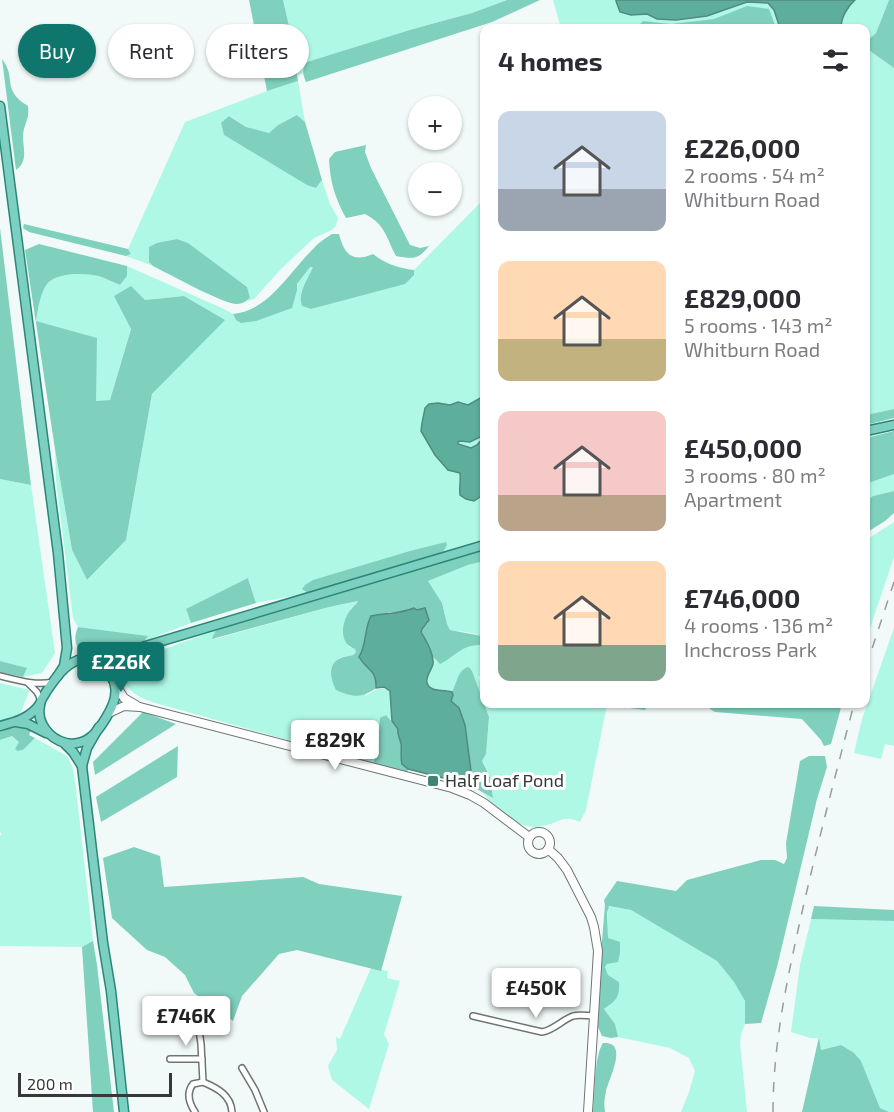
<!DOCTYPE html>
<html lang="en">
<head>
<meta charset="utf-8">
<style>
	body { margin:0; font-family:"Exo 2",sans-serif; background:#f2f2f3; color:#2b2b33; height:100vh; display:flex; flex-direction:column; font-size:22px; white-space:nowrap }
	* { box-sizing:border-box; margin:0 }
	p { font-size:20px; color:#7c7c81 }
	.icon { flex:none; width:33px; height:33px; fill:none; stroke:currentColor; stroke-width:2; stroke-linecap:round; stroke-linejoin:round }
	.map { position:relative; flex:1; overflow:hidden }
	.side { position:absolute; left:480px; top:24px; width:390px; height:684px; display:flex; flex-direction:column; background:#fff; border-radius:12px; box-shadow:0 2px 4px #0004 }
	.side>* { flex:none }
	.top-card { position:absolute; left:18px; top:24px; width:372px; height:54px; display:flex; gap:12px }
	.tools { position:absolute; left:408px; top:96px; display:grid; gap:12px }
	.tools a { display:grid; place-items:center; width:54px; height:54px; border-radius:50%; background:#fff; box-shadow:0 2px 4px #0004; font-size:30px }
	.scale { position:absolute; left:18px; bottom:15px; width:154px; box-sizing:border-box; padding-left:6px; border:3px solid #353837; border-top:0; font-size:16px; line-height:21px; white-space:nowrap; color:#353837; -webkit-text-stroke:4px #fff; paint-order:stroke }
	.price { position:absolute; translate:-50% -51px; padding:0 14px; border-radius:6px; background:#fff; color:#222; font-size:20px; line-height:39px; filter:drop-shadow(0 2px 3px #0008) }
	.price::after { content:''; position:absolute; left:50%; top:36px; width:18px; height:14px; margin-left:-9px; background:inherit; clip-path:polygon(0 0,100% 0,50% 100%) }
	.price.selected { background:#0f766e; color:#fff }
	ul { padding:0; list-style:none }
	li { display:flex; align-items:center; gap:18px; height:150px; padding:0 18px }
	li span { display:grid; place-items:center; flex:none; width:168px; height:120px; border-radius:12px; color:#555 }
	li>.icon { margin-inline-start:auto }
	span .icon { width:72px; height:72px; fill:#fffc; stroke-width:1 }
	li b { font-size:26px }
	h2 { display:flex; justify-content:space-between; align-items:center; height:72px; padding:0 18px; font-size:26px }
	.tag { padding:0 21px; border-radius:27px; background:#fff; box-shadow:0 2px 4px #0004; font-size:21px; line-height:54px }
	.tag.selected { background:#0f766e; color:#fff }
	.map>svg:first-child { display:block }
	.green { fill:#b0f8e6 }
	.forest { fill:#7fd0bd }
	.water { fill:#5dae9c; stroke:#518b7e; stroke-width:1.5 }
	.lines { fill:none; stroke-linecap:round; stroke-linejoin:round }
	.street-casing { stroke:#6d7572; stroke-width:8 }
	.secondary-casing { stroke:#6d7572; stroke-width:10 }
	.primary-casing { stroke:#2b8777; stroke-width:11 }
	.street { stroke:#fff; stroke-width:5 }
	.secondary { stroke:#fff; stroke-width:8 }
	.primary { stroke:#7cd0c2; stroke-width:8 }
	.rail { stroke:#979d9c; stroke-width:1.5; stroke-dasharray:10 10; stroke-linecap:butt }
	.poi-dot { fill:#408274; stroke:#fff; stroke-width:2 }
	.labels { text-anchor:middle; stroke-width:6; stroke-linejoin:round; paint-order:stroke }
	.poi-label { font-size:18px; fill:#353837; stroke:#fff; text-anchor:start }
</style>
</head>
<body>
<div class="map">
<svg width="894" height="1112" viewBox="0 0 894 1112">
	<rect width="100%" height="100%" fill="#f1faf8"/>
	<g class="green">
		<polygon points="283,0 507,0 472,13 413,29 307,62 303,68 302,73 297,75 294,56 289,49 289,26"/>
		<polygon points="553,0 889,0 876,33 866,42 866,28 561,28"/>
		<polygon points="866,48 894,68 894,409 866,415"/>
		<polygon points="298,81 305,122 297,115 278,125 269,133 246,127 230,116 221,123 224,135 307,184 316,188 322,180 330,204 338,218 336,226 332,230 314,238 282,268 254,299 244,302 250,298 188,243 177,239 168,241 149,262 153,266 126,256 131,254 128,249 185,122 267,91"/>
		<path d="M484,199V539L443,552L447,545L445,542L304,591L308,593L256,603L249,579L186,610L191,623L144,641L147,636L78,627L73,618L56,480L55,449L72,550L87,580L126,540L152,394L224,320L184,296L145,300L115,296L131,328L110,400L96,401L36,321C38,309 40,294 47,284C57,272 84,273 97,276C105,278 113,282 120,285L127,276V266L224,309L233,314L236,320L297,290C297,281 304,274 309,267L314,266C308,278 297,293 302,306L311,309L405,283L414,275V270Z"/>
		<polygon points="894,474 894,491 873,496 866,501 866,484"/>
		<polygon points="0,479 31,485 55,653 42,673 23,677 26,668 0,661"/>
		<polygon points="894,522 894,557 866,640 866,540"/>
		<path d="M484,561V638C475,632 462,632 450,630L447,625L442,603L428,581L468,565Z"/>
		<path d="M359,601L351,608L344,624L349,647L355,649L356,652L353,655L339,658L366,696C374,690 380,686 390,690L392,721L386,715L378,733V746L373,764L152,702C138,697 129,692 123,678L126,668L134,660L216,630L213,636L215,639L329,607Z"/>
		<polygon points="894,628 894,746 885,744 881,759 854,753 862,719"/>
		<path d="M472,645H484V673L478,677L482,687L484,688V704H599L607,705L586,810L580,822C562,814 560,823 543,826C520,832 496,809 483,793L493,798L490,777L482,761L486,754L489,717L471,670L470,668L457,679L456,684L452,692C445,690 436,691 432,689C422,682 430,673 432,665C433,661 432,660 431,655L437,662C449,656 460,649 472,645Z"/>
		<polygon points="0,683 30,690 19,716 0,721"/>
		<polygon points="12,736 19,742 18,751 23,750 35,738 67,756 72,766 75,780 93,941 82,947 0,946 0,836 2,834 0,832 0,740"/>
		<polygon points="608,906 631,910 717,961 734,982 745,1001 745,1024 741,1034 740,1043 747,1112 681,1112 689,1092 695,1071 689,1058 670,1048 618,1037 615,1024 604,1009 610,1005 619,982 608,975 605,967 607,964"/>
		<polygon points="811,919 894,921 894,1112 889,1112 880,1108 861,1061 841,1045 820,1050 819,1038 810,1038 791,1032 800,965"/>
		<polygon points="371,968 388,971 387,978 400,981 384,1034 389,1044 369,1109 332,1080 328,1066 337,1050 336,1037 340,1039"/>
	</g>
	<g class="forest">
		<polygon points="249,0 283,0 289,26 289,49 294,56 298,81 267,91"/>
		<path d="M507,0H540L492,22L306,82C303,74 301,70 307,62L413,29L472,13Z"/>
		<polygon points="889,0 894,0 894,68 866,48 866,42 876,33"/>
		<polygon points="747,6 769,9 776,28 636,28 643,21 671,24 714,19"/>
		<path d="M2,59C17,78 1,90 28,106C29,117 27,119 24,129C20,144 31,159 16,170Z"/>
		<polygon points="297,115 305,122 322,180 316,188 307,185 224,135 221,123 229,116 246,127 269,133 278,125"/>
		<path d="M366,145L365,152L371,168L410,245L420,248L429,246C418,260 413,259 396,256C386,237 385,224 365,214L346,218C335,198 330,182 329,159L335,152Z"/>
		<polygon points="24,224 128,249 131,254 126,256 29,232 23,228"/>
		<polygon points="0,226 0,228 31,485 0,479"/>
		<path d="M332,234H339C344,254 352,263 373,254C386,264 398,268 414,270V275L405,284L311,309L302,306C297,293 308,279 313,267H310L297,284V290L292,308L256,321L241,323L236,320L233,314C269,311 290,271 314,248C319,242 326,238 332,234Z"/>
		<path d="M177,239L188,243L247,287L250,298C246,301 242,304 237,304C223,304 169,274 153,266L149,262V247L157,243Z"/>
		<path d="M39,244L127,266V276L120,285C113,282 105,278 98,276C84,273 57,272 47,284C40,294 38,309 36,321L97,338L96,401L110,400L131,329L114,296L131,286L145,300L184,296L225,320L152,394L126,540L87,580L72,550L55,449L25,250Z"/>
		<polygon points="894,409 894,418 866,425 866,415"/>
		<polygon points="894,431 894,474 866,484 866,438"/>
		<polygon points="894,491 894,513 885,521 866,533 866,501 873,496"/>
		<polygon points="446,542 447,545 443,552 308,593 302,589 305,585 313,580 410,551"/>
		<path d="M484,550V561L468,565L428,581L442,603L447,624L450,630L482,636L484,638V645C477,645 470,645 463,649C455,653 449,660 440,664L431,655L430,647L421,632L422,629L428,623L414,608L400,613L389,612L366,637L362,662C373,670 377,675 376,688C361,699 352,697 336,690C331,681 327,665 339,659C342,657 349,656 353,655L356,652L355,649C337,643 342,619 352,608C354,605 357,604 358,601L329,607L212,639L213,636L216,630Z"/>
		<polygon points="248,578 256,603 191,623 186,609"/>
		<path d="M78,627L148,636L144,641L96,654C78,653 71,644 78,627Z"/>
		<polygon points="0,661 27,668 23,677 0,672"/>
		<path d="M467,667L470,668L472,671L489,717L486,754L482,761L490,777L493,798L473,787L459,784L455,781L471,771L465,725L459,708L451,701L453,695L452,692C457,683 457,672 467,667Z"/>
		<polygon points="599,704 648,704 645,710"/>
		<polygon points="711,704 842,704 831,744 824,746 821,740 802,719 715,712 710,709"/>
		<polygon points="143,712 176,724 95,775 93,762"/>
		<path d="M386,715L398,729C397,736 400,737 401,743C402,750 400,757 402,764L408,769L407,774L373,764L378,746L380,718Z"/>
		<polygon points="19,727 31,730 29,735 35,738 23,750 18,751 15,749 19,742 12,736 0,740 0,731"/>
		<polygon points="178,746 177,777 101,822 96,797"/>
		<path d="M809,756H825L827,767L817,799L777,967L761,1023L745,1024V1001L734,982L717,961L631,910L609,906L607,913L608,938L620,942V953L618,962L607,964L605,967L608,975L619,982C620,997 616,1001 604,1009L615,1024L618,1037L611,1038L602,1036L598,1027L601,953L605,905L604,900L617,881L676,891L687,880L761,860H775L784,864L787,858L786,843L800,761Z"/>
		<polygon points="134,847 160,856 164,887 303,877 319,884 402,896 381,971 297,950 279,954 242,996 233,1021 194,993 185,975 165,957 147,950 112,918 103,858"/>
		<polygon points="814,906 894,910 894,921 811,919"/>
		<polygon points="93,941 97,965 114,1112 93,1112 82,947"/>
		<polygon points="819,1037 821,1050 841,1045 854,1053 861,1061 880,1108 889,1112 802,1112"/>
		<path d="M603,1043C630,1041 608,1080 606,1092C604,1099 604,1105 605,1112H593C595,1095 594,1056 603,1043Z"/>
	</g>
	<g class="water">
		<path d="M616,0H855C847,7 841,18 841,28H780L774,10L768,3L747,2L707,16L676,20L657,19L647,14L631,15L620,12L616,1Z"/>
		<path d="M484,396V435L470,442L460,441L458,442V444L471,448L477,445L484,437V494L474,501L466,499L460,495C459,487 461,481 460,473L448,470L435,455L421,431L422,423L425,408L429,404L438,403L450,405L458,402L468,405Z"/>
		<path d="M414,608L417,610L425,608L429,620L422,629L421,632C426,641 434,653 433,664C431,672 420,683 433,689C437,691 445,690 452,692L453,695L451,701L459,708L465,725L471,771L468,777L461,778L455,781L408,769L402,764C400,757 402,750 401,744C400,737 397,736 398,729L392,721L390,691L384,687L376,688C377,669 367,671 359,657C367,644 364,629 371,616C386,613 400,614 414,608Z"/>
	</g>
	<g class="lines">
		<defs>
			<g id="street">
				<path d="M0,676C18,680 34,686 53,682"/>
				<polyline points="28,683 37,692 41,700"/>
				<path d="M160,1012H191L197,1016L201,1044L203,1082C217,1088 231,1095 232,1112"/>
				<path d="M473,1016L542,1032C554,1030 562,1020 573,1016C580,1014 587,1016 594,1016"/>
				<polyline points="170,1059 202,1059"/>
				<polyline points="242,1068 255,1090 264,1112"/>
				<path d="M195,1112C189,1103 186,1093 193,1084L203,1082"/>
			</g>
			<g id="secondary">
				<polyline points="115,684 124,698 136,705"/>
				<polyline points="109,713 124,706 140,707 452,788 470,795 484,803 529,837"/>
				<circle cx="539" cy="843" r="11"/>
				<polyline points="548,849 558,858 567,870 591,917 594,927 598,951 588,1112"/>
			</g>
			<g id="primary">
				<polyline points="0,106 58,553 67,648 64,666 57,677"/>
				<polyline points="866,431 894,425"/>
				<path d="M78,660C99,658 119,675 115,697C113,708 101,728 92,736C86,742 74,745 66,743C49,739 36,722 40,705C40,700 44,696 46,692C55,679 63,666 78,660Z"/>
				<polyline points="90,661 142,647 484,545"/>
				<path d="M113,679C113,664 117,662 128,654"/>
				<polyline points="16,722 28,724 46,733"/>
				<path d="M0,726C16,722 30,718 40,704"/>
				<polyline points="99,727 87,748 82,766 103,943 111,991 124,1112"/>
				<polyline points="64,743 73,752 82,766"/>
			</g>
		</defs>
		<use href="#street" class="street-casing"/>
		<use href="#secondary" class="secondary-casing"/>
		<use href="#primary" class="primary-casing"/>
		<use href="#street" class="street"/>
		<use href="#secondary" class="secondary"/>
		<use href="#primary" class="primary"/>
		<g class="rail">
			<polyline points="866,667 894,582"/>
			<path d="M773,1112C773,1040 789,970 805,899C820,834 837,769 854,704"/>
		</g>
	</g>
	<rect class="poi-dot" x="427" y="775" width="12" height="12" rx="3"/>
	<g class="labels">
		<g class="poi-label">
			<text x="445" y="787">Half Loaf Pond</text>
		</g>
	</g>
</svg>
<div class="tools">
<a>+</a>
<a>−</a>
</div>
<div class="scale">200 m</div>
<b class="price selected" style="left:121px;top:693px">£226K</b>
<b class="price" style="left:335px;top:771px">£829K</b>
<b class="price" style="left:536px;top:1019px">£450K</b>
<b class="price" style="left:186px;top:1047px">£746K</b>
<div class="top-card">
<a class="tag selected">Buy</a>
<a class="tag">Rent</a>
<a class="tag">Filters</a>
</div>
<section class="side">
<h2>4 homes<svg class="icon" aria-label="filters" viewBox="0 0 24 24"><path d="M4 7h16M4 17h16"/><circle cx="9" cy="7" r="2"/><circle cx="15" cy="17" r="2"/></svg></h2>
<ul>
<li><span style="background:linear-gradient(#c9d6e8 65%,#9aa5b1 0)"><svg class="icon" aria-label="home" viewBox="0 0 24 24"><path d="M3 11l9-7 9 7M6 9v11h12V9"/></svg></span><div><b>£226,000</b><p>2 rooms · 54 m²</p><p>Whitburn Road</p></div></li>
<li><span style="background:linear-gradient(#ffd9b3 65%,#c2b280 0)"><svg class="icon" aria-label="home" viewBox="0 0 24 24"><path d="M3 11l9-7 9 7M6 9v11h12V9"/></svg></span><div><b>£829,000</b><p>5 rooms · 143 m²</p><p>Whitburn Road</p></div></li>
<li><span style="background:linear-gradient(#f6c9c9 70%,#b9a48a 0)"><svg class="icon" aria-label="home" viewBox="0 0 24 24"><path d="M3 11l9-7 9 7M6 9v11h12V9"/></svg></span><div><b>£450,000</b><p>3 rooms · 80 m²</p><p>Apartment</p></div></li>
<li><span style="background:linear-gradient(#ffd9b3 70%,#7fa58c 0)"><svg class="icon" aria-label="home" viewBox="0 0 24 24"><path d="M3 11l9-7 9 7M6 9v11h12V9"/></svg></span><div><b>£746,000</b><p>4 rooms · 136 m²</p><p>Inchcross Park</p></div></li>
</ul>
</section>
</div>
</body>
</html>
